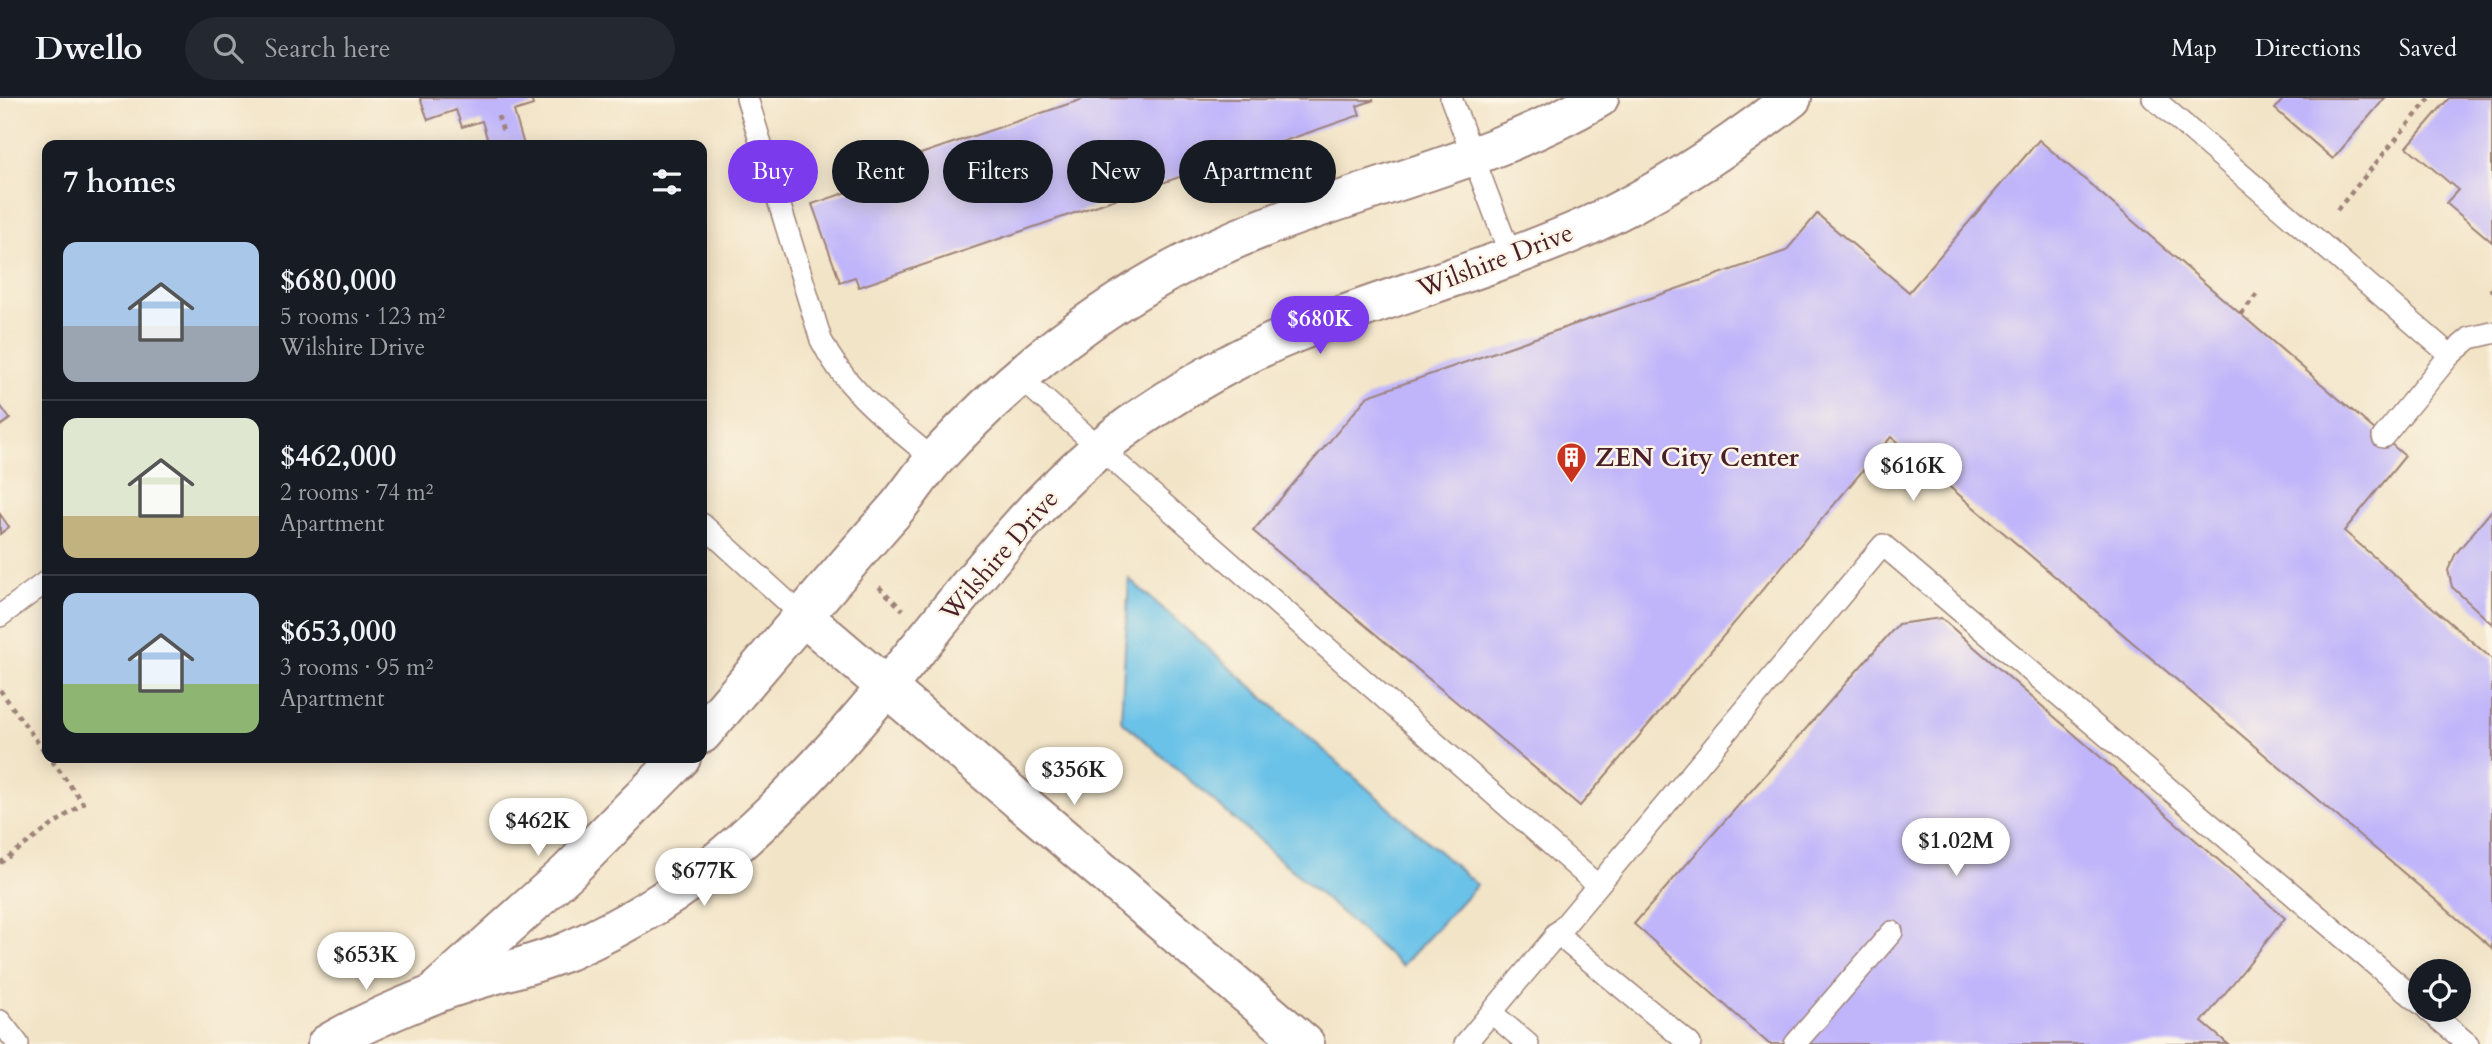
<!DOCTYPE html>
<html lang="en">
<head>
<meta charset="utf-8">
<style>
	body { margin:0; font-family:Cardo,serif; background:#242831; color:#f1f3f6; height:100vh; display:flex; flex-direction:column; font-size:26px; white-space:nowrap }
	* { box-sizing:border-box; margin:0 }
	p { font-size:23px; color:#9ea1a6 }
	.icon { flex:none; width:38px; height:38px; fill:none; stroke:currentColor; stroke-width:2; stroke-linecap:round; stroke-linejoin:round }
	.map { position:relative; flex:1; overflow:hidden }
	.drawer { position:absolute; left:42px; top:42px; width:665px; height:623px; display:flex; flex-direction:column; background:#171b24; border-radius:14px; box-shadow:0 4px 18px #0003 }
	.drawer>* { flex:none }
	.guide { position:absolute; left:728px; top:42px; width:665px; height:63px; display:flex; gap:14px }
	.tools { position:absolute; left:2408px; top:861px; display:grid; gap:14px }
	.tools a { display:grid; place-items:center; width:63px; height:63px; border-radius:50%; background:#171b24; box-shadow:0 4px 18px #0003; font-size:35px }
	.price { position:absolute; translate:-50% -60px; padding:0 16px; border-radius:24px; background:#fff; color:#222; font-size:23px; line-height:46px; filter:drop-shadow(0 2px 4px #0008) }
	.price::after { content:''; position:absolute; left:50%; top:42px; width:21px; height:16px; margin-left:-10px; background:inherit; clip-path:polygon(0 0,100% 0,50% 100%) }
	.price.current { background:#7c3aed; color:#fff }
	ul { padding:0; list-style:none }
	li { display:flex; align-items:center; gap:21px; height:175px; padding:0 21px }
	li+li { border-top:2px solid #363941 }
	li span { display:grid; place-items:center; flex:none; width:196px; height:140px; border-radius:14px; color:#555 }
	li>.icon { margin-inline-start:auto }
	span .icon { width:84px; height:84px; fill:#fffc; stroke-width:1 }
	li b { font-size:30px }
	h2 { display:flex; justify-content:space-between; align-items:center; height:84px; padding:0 21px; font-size:30px }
	.chip { padding:0 24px; border-radius:32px; background:#171b24; box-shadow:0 4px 18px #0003; font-size:24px; line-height:63px }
	.chip.current { background:#7c3aed; color:#fff }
	header { display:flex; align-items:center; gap:42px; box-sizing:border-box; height:98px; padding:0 35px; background:#171b24; border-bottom:2px solid #363941 }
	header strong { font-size:33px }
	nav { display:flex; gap:38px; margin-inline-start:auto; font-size:24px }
	.search { width:490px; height:63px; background:#242831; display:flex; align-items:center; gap:18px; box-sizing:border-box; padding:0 24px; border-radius:38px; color:#9ea1a6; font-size:26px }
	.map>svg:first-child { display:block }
	.water { fill:#6bc2e8; stroke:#5a708a; stroke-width:2 }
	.building { fill:#c0b5fa }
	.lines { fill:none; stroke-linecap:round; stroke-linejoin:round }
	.lane-casing { stroke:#9e8279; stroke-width:24 }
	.street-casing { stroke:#9e8279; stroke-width:42 }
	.path { stroke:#9e8279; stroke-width:4.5; stroke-dasharray:5 5; stroke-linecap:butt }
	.lane { stroke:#fff; stroke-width:21 }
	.street { stroke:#fff; stroke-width:38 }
	.labels { text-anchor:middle; stroke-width:5; stroke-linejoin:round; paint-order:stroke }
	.street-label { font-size:26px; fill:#4a1f2b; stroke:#fcf5e5 }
	.poi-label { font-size:26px; font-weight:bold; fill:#4a1f2b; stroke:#fcf5e5; text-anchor:start }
</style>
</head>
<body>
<header>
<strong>Dwello</strong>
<div class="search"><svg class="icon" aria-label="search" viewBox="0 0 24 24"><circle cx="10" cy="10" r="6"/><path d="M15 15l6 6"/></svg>Search here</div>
<nav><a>Map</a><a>Directions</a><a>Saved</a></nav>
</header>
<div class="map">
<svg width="2492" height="946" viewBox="0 0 2492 946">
	<rect width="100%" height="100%" fill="#fcf5e5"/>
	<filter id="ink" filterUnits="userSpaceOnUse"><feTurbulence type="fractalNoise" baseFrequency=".0143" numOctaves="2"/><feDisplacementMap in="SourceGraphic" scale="14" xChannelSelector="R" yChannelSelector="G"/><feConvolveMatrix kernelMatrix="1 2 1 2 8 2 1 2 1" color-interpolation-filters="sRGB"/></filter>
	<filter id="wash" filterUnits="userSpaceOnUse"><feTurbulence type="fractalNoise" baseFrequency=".00686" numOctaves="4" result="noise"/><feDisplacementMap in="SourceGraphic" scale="28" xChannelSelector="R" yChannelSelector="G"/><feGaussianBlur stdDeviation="1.57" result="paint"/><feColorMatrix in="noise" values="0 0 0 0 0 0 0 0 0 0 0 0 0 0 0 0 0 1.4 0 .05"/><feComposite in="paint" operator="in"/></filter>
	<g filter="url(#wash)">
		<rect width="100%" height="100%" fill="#f2e4c7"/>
		<polygon class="water" points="1129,481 1477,787 1402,868 1121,622"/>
		<g id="blocks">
			<g class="building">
				<polygon points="420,0 531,0 533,7 514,13 524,47 489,47 482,23 462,29 456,12 428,22"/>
				<polygon points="1086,0 1374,2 1357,8 1360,17 859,189 855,179 840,184 812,106 901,76 897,64"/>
				<polygon points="2284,0 2385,0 2333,61 2275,11"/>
				<polygon points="2449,0 2492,0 2492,144 2446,105 2458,92 2407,49"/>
				<polygon points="2039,42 2405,358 2344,433 2492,561 2492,850 1891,339 1580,708 1253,433 1368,298 1786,153 1817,116 1909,194"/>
				<polygon points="0,307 10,321 0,328"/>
				<polygon points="2492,412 2492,526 2452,489 2448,472 2456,455"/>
				<polygon points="0,416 9,429 0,436"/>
				<polygon points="1941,520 2285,820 2202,924 2228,946 1769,946 1634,826 1898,526"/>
			</g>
		</g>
	</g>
	<g filter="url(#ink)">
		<use href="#blocks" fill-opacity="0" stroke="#9e8279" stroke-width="2"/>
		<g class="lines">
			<defs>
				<g id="lane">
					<path d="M747,0L821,242C846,293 892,326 934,362"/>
					<polyline points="1451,0 1511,159"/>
					<polyline points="2153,0 2450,257 2470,240 2492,235"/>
					<polyline points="1018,278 1597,787"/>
					<polyline points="2383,339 2450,257"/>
					<polyline points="702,426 804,519"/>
					<polyline points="0,518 47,483"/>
					<polyline points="1556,835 1690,946"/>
					<polyline points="2428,912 2468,946"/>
					<polyline points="1493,916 1528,946"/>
					<polyline points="0,923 18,946"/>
					<polyline points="1465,946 1883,447 2420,905"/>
					<polyline points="1795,946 1892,834"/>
				</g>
				<g id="street">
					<polyline points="804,519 1305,946"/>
					<path d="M702,636C766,562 829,486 894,413C909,396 921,376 936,360C1011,278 1096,210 1195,160C1324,95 1474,74 1599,0"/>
					<polyline points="439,890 568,774 681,660"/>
					<path d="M327,946C359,927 397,911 432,897C476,879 524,871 568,853C625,828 680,795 727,755C804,690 870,610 933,532C996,454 1061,372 1146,316C1193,285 1242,256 1295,235C1391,197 1493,170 1588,128C1662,94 1728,50 1792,0"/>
				</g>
			</defs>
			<use href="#lane" class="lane-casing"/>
			<use href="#street" class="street-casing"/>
			<g class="path">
				<polyline points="498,18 504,36"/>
				<polyline points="2337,112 2430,0"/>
				<polyline points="2490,193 2492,191"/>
				<polyline points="2241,216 2257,196"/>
				<polyline points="879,489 903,512"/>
				<polyline points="0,592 47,657"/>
				<polyline points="0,765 83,705 50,660"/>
			</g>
			<use href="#lane" class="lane"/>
			<use href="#street" class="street"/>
		</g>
	</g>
	<defs>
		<symbol id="building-pin" viewBox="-11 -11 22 30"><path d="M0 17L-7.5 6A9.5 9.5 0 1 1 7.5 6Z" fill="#c8321e" stroke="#fcf5e5"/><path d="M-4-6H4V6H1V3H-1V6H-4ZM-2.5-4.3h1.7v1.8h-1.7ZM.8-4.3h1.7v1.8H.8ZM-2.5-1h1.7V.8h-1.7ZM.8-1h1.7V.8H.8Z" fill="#fff"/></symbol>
	</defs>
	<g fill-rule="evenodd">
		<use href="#building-pin" x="1554" y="342" width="35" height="47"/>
	</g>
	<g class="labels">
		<g class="street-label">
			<text transform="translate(1495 162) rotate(-21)" y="9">Wilshire Drive</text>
			<text transform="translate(999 457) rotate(-49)" y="9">Wilshire Drive</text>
		</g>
		<g class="poi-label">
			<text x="1595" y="368">ZEN City Center</text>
		</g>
	</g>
</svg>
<div class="tools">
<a><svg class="icon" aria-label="locate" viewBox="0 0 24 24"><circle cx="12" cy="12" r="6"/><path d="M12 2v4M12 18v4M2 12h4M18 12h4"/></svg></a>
</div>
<b class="price current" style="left:1320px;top:258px">$680K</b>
<b class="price" style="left:1913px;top:405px">$616K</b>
<b class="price" style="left:1074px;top:709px">$356K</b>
<b class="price" style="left:538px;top:760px">$462K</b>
<b class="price" style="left:1956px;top:780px">$1.02M</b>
<b class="price" style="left:704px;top:810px">$677K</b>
<b class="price" style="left:366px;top:894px">$653K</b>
<div class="guide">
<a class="chip current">Buy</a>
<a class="chip">Rent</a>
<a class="chip">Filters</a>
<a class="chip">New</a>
<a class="chip">Apartment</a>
</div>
<section class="drawer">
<h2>7 homes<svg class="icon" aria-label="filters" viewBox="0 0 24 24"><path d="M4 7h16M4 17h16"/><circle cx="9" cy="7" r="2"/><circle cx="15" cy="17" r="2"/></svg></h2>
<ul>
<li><span style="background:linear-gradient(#a9c7e8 60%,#9aa5b1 0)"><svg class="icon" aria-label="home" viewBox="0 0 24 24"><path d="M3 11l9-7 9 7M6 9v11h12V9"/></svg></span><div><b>$680,000</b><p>5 rooms · 123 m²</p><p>Wilshire Drive</p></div></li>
<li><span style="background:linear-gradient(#dfe7d0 70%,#c2b280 0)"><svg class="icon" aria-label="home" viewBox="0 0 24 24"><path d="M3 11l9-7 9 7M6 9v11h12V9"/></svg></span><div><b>$462,000</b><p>2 rooms · 74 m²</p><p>Apartment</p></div></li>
<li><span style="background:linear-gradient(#a9c7e8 65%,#8fb573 0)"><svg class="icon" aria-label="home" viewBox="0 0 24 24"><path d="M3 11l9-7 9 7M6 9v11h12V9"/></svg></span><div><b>$653,000</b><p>3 rooms · 95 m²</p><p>Apartment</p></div></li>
</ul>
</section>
</div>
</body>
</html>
